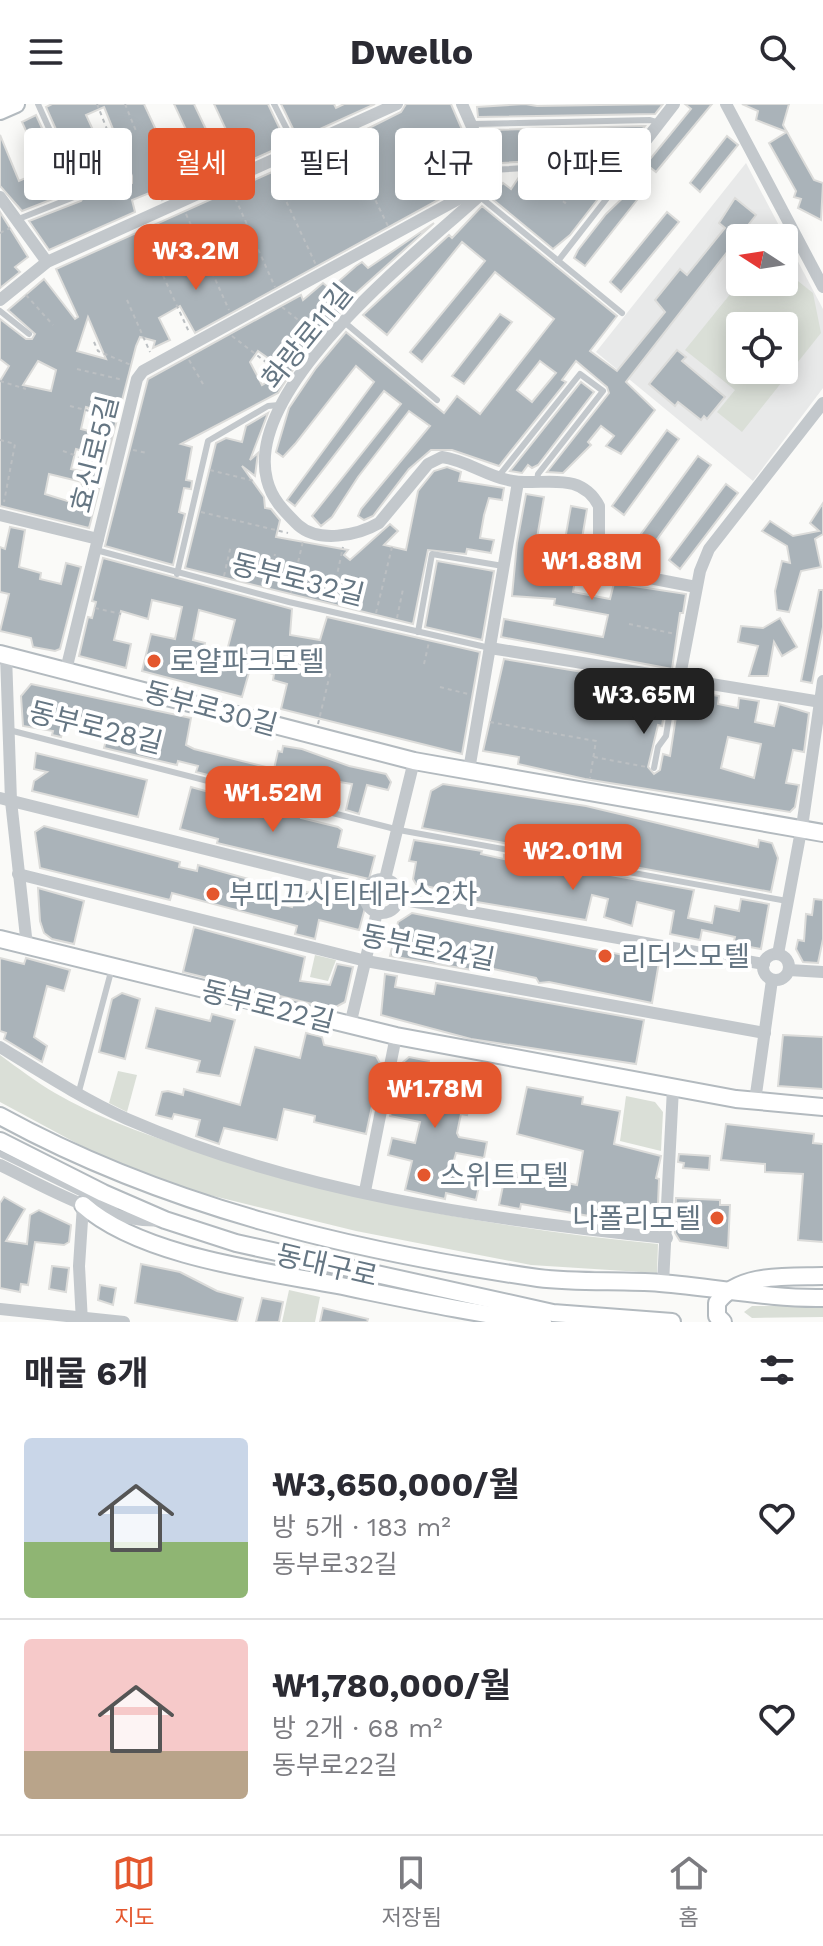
<!DOCTYPE html>
<html lang="ko">
<head>
<meta charset="utf-8">
<style>
	body { margin:0; font-family:"Work Sans","Noto Sans KR",sans-serif; background:#f7f7f7; color:#2b2b33; height:100vh; display:flex; flex-direction:column; font-size:30px; white-space:nowrap }
	* { box-sizing:border-box; margin:0 }
	p { font-size:26px; color:#7c7c81 }
	.icon { flex:none; width:44px; height:44px; fill:none; stroke:currentColor; stroke-width:2; stroke-linecap:round; stroke-linejoin:round }
	.map { position:relative; height:1218px; overflow:hidden }
	.sheet { display:flex; flex-direction:column; background:#fff; flex:1 }
	.sheet>* { flex:none }
	.guide { position:absolute; left:24px; top:24px; width:776px; height:72px; display:flex; gap:16px }
	.needle { width:52px; rotate:282deg }
	.controls { position:absolute; left:726px; top:120px; display:grid; gap:16px }
	.controls a { display:grid; place-items:center; width:72px; height:72px; border-radius:8px; background:#fff; box-shadow:0 4px 20px #0003; font-size:40px }
	.price { position:absolute; translate:-50% -68px; padding:0 18px; border-radius:16px; background:#e4572e; color:#fff; font-size:26px; line-height:52px; filter:drop-shadow(0 2px 4px #0008) }
	.price::after { content:''; position:absolute; left:50%; top:48px; width:24px; height:18px; margin-left:-12px; background:inherit; clip-path:polygon(0 0,100% 0,50% 100%) }
	.price.selected { background:#222; color:#fff }
	ul { padding:0; list-style:none }
	li { display:flex; align-items:center; gap:24px; height:200px; padding:0 24px }
	li+li { border-top:2px solid #e1e1e2 }
	li span { display:grid; place-items:center; flex:none; width:224px; height:160px; border-radius:8px; color:#555 }
	li>.icon { margin-inline-start:auto }
	span .icon { width:96px; height:96px; fill:#fffc; stroke-width:1 }
	li b { font-size:34px }
	h2 { display:flex; justify-content:space-between; align-items:center; height:96px; padding:0 24px; font-size:34px }
	.chip { padding:0 28px; border-radius:8px; background:#fff; box-shadow:0 4px 20px #0003; font-size:28px; line-height:72px }
	.chip.selected { background:#e4572e; color:#fff }
	header { display:flex; justify-content:space-between; align-items:center; height:104px; padding:0 24px; background:#fff; font-size:36px; font-weight:700 }
	.tab-bar { display:flex; justify-content:space-around; align-items:center; height:112px; border-top:2px solid #e1e1e2; background:#fff; font-size:22px; color:#7c7c81 }
	.tab-bar a { display:grid; justify-items:center; gap:4px }
	.tab-bar .selected { color:#e4572e }
	.map>svg:first-child { display:block }
	.built { fill:#e8e9e9; fill-rule:evenodd }
	.green { fill:#dadfd7; fill-rule:evenodd }
	.building { fill:#aab3b9; stroke:#dcdcda; stroke-width:2; fill-rule:evenodd }
	.lines { fill:none; stroke-linecap:round; stroke-linejoin:round }
	.secondary-casing { stroke:#b3babf; stroke-width:20 }
	.path { stroke:#bbbfc2; stroke-width:2; stroke-dasharray:4 4; stroke-linecap:butt }
	.service { stroke:#c3c8cc; stroke-width:6 }
	.minor { stroke:#c3c8cc; stroke-width:12 }
	.secondary { stroke:#fff; stroke-width:16 }
	.poi-dot { fill:#e4572e; stroke:#fff; stroke-width:3 }
	.labels { text-anchor:middle; stroke-width:8; stroke-linejoin:round; paint-order:stroke }
	.street-label { font-size:28px; fill:#657683; stroke:#fff }
	.poi-label { font-size:28px; fill:#657683; stroke:#fff; text-anchor:start }
</style>
</head>
<body>
<header><svg class="icon" aria-label="menu" viewBox="0 0 24 24"><path d="M4 6h16M4 12h16M4 18h16"/></svg>Dwello<svg class="icon" aria-label="search" viewBox="0 0 24 24"><circle cx="10" cy="10" r="6"/><path d="M15 15l6 6"/></svg></header>
<div class="map">
<svg width="823" height="1218" viewBox="0 0 823 1218">
	<rect width="100%" height="100%" fill="#fafaf8"/>
	<path class="built" d="M746,59L823,205V284L753,377L596,248ZM740,134H784V178H740ZM740,222H784V266H740Z"/>
	<g class="green">
		<path d="M784,166L813,189L821,229L742,328L717,308L735,286L685,246L740,178H784ZM740,222H784V266H740Z"/>
		<polygon points="315,851 336,856 328,877 310,873"/>
		<path d="M0,951C18,964 36,978 55,989C94,1012 140,1028 183,1043C336,1096 497,1124 658,1140L657,1169L531,1161L356,1127L189,1086L91,1047L0,998Z"/>
		<polygon points="118,967 137,971 127,1008 109,999"/>
		<polygon points="626,992 655,998 663,1008 661,1047 620,1037"/>
		<polygon points="289,1186 320,1193 315,1218 282,1218"/>
		<polygon points="752,1202 823,1202 823,1213 752,1214 744,1208"/>
	</g>
	<g class="building">
		<path d="M52,0H144L170,56L195,45L174,0H194L212,38L228,30L214,0H268L287,40L162,96L159,85L132,96L135,108L49,146L29,117L81,97L85,91L46,3ZM104,3L132,72V79L120,84L86,11Z"/>
		<polygon points="281,0 334,0 336,4 344,0 375,0 298,35"/>
		<path d="M406,0H451L482,72L195,229L180,202L159,214L170,236L153,244L155,237L140,233L136,242L89,424L0,402V277L9,262L0,255V215L26,235H32L35,230L8,206L44,175L75,215L78,213L56,165L361,28L401,8ZM88,213L106,255L77,247ZM38,257L56,266L51,287L23,281ZM86,303L102,308L97,329L81,325ZM76,345L92,350L88,369L71,365ZM49,370L82,378L77,400L45,390Z"/>
		<polygon points="525,0 537,2 663,0 655,10 478,13 477,3"/>
		<polygon points="685,0 712,0 656,68 646,60 691,5"/>
		<polygon points="742,0 789,0 783,21 787,28 756,16 758,7"/>
		<polygon points="36,11 71,88 22,107 0,82 0,31 19,77 44,66 22,18"/>
		<polygon points="645,22 634,37 626,38 627,46 620,46 621,52 501,59 495,44 491,44 490,26"/>
		<polygon points="787,28 814,76 823,79 821,116 798,104 801,95 794,93 796,87 769,39"/>
		<polygon points="727,32 738,41 700,88 690,79"/>
		<polygon points="606,65 615,73 570,131 553,145 491,94 503,79 511,85 521,70 576,67 591,78 601,66"/>
		<polygon points="633,84 641,91 585,162 574,154 578,146 606,110"/>
		<path d="M735,94L756,111L626,278L655,306L621,350L606,342L614,332L601,322L588,338L591,341L563,369L547,368L609,289L607,283L576,257L562,276L566,278L499,362L452,346H431L409,365L373,412L364,416L358,412L361,405L430,322L409,307L358,373L332,413L321,422L312,412L401,300L384,287L295,402L287,396L374,278L356,262L295,340L283,353L276,348L289,304L316,264L346,228L444,309L457,292L480,310L554,215L495,168L422,258L410,248L485,157L462,138L387,231L363,211L449,131L452,134L482,102L617,212L590,247L617,267L665,208L655,196L680,165L687,171L725,124L719,119ZM540,257L556,269L532,298L517,286Z"/>
		<polygon points="0,108 28,153 15,163 20,168 0,184"/>
		<polygon points="667,108 679,118 621,188 610,178"/>
		<path d="M434,119L345,199L347,201L300,255L278,289L181,340L192,343L186,376L192,377L191,385L184,384L179,408L185,410L173,461L105,442L148,275L301,191L303,196L323,179L330,185L356,162L362,158L368,164ZM258,247L278,261L285,267L262,281L250,258Z"/>
		<polygon points="500,210 512,218 464,280 452,272"/>
		<polygon points="677,246 686,253 682,257 725,293 707,315 704,312 701,316 678,298 675,302 649,280"/>
		<polygon points="581,278 594,288 538,361 532,364 528,361 522,369 510,367"/>
		<polygon points="268,309 250,356 258,349 255,372 242,362 264,393 265,404 271,405 280,416 276,433 348,446 344,451 350,456 390,420 398,427 384,441 406,446 418,387 434,367 447,363 461,368 459,377 504,384 502,396 489,394 484,411 480,434 494,436 491,449 467,445 466,450 428,446 413,520 185,464 216,339 226,334 242,338 246,322"/>
		<polygon points="667,326 679,335 624,411 612,402"/>
		<polygon points="698,352 711,361 655,438 649,433 631,457 620,449 630,434 635,438"/>
		<polygon points="726,380 738,389 680,465 669,456"/>
		<polygon points="526,390 544,393 537,434 543,435 537,472 558,475 571,402 587,405 573,488 610,495 614,479 686,490 683,509 680,509 672,565 501,533 504,515 603,533 608,511 554,501 555,495 512,492 517,439"/>
		<polygon points="823,399 823,430 815,435 821,463 801,467 789,508 777,506 775,487 782,457 790,459 787,442 762,427 770,417 793,432 819,427 810,419"/>
		<polygon points="10,423 25,426 19,463 41,469 40,475 61,480 66,459 81,463 60,545 55,547 33,543 31,534 0,527 9,490 0,488 0,443 5,445"/>
		<path d="M103,454L292,505L290,531L320,536L327,513L480,548L462,650L281,605L287,580L273,576L274,570L250,565L242,593L142,567L151,530L175,535L182,503L152,496L148,515L121,507L114,536L131,540L126,564L79,552L88,513L92,514L96,498L92,497ZM199,506L235,516L224,558L202,553L205,539L193,536Z"/>
		<polygon points="437,457 494,467 482,536 425,523"/>
		<polygon points="819,486 823,486 823,523 812,579 801,577"/>
		<polygon points="780,514 797,543 782,552 774,538 768,572 749,572 758,542 738,538 741,522 763,524"/>
		<path d="M504,555L668,582L662,622L658,621L648,663L654,670L660,666L663,650L670,652L680,586L719,592L718,600L738,604L739,594L759,597L755,618L774,622L779,600L809,609L804,648L793,646L786,679L799,681L795,703L790,708L585,675L518,660L519,653L483,647ZM728,633L761,640L754,674L721,664Z"/>
		<polygon points="31,580 191,614 186,641 194,645 274,665 278,647 282,648 283,642 302,645 349,662 386,670 391,678 388,686 367,681 359,710 346,706 352,680 315,674 312,688 307,686 304,695 196,668 198,662 178,657 177,661 104,644 109,624 69,609 61,633 52,631 53,627 23,622 21,592"/>
		<polygon points="36,649 147,676 138,713 32,687 34,677 47,668 34,665"/>
		<polygon points="443,680 586,702 758,743 759,736 772,739 778,754 771,788 422,724 431,687"/>
		<polygon points="191,683 209,688 208,691 288,711 289,704 302,707 301,714 338,723 342,726 338,743 375,752 369,775 217,739 218,735 180,725"/>
		<polygon points="44,722 180,758 179,763 197,767 198,761 252,776 248,791 292,803 296,786 362,799 365,804 359,826 319,816 315,835 295,830 297,822 172,789 170,796 40,764 35,728"/>
		<polygon points="414,736 482,747 481,750 504,755 504,751 515,753 514,759 537,763 538,758 694,786 688,814 712,819 715,802 739,807 741,795 769,800 761,845 733,840 735,833 702,826 700,836 670,830 674,807 637,798 632,822 604,813 608,795 592,791 586,816 453,794 454,788 416,780 413,775 416,758 409,757"/>
		<polygon points="38,784 84,797 74,840 52,835 44,829 40,817"/>
		<polygon points="814,795 823,796 823,835 818,859 803,858 796,845 798,836 804,837 806,810 812,811"/>
		<polygon points="412,809 659,858 652,899 549,878 539,879 536,874 479,862 478,867 390,852 398,818"/>
		<polygon points="194,823 305,853 300,877 330,881 337,860 353,863 345,898 332,905 183,868"/>
		<polygon points="0,854 24,860 26,854 70,866 64,887 47,882 34,933 47,942 42,958 4,935 6,929 0,927"/>
		<polygon points="385,870 397,872 395,883 434,890 436,879 644,916 636,960 471,935 381,911"/>
		<polygon points="122,889 140,895 125,955 99,948 112,895"/>
		<polygon points="156,904 210,917 212,910 235,916 220,972 197,968 200,957 146,944"/>
		<polygon points="306,929 322,933 324,941 376,952 381,961 366,1030 314,1018 315,1012 284,1005 277,1036 224,1024 219,1040 196,1032 200,1016 174,1010 172,1015 156,1011 162,988 168,987 183,991 184,985 240,1001 255,943 300,954"/>
		<polygon points="783,931 823,933 823,985 778,982"/>
		<path d="M409,953L429,957L428,963L443,969L475,976L467,1011L461,1010L457,1029L459,1033L487,1038L484,1054L456,1049L451,1067L481,1073L476,1096L446,1089L445,1095L405,1086L412,1057L388,1051L392,1034L415,1039L420,1018L390,1012L401,960ZM416,973L433,976L428,998L411,995Z"/>
		<polygon points="527,983 583,993 582,1000 620,1007 614,1040 661,1052 656,1074 659,1075 657,1124 521,1100 520,1105 499,1101 506,1067 577,1081 583,1047 517,1030"/>
		<polygon points="726,1020 814,1030 813,1039 823,1040 823,1138 798,1136 803,1070 765,1068 765,1060 721,1056"/>
		<polygon points="679,1050 710,1052 709,1066 683,1064 684,1059 678,1058"/>
		<polygon points="4,1093 25,1105 6,1137 27,1140 30,1111 39,1106 71,1121 69,1138 64,1141 35,1138 28,1181 21,1180 20,1188 0,1184 0,1099"/>
		<polygon points="676,1094 720,1096 720,1101 730,1101 728,1144 680,1137 675,1129"/>
		<polygon points="141,1160 180,1168 217,1187 243,1194 237,1218 135,1199"/>
		<polygon points="52,1162 69,1164 66,1188 49,1185"/>
		<polygon points="100,1181 116,1184 113,1201 98,1196"/>
		<polygon points="262,1194 283,1198 279,1218 256,1218"/>
		<polygon points="323,1204 368,1215 367,1218 320,1218"/>
	</g>
	<g class="lines">
		<defs>
			<g id="secondary">
				<polyline points="0,7 16,0"/>
				<polyline points="0,550 414,657 823,729"/>
				<polyline points="0,835 396,932 736,995 823,1003"/>
				<path d="M0,1012C166,1103 352,1147 538,1174C578,1179 620,1176 660,1179C715,1183 767,1195 823,1194"/>
				<polyline points="0,1037 103,1089 165,1116 236,1139 553,1209 672,1218"/>
				<path d="M83,1101C140,1152 263,1167 337,1181C406,1195 474,1210 543,1218"/>
				<path d="M723,1218L717,1212V1199C739,1168 790,1173 823,1172"/>
			</g>
		</defs>
		<use href="#secondary" class="secondary-casing"/>
		<g class="path">
			<polyline points="97,0 114,43"/>
			<polyline points="125,0 136,27"/>
			<polyline points="355,32 371,68"/>
			<polyline points="273,69 316,161"/>
			<polyline points="532,72 565,99 589,69"/>
			<polyline points="365,75 388,122"/>
			<polyline points="232,87 275,183"/>
			<polyline points="186,110 229,206"/>
			<polyline points="143,128 189,228"/>
			<polyline points="0,129 10,124"/>
			<polyline points="26,191 53,221"/>
			<polyline points="127,196 150,248"/>
			<polyline points="282,203 303,220"/>
			<polyline points="232,232 284,272"/>
			<polyline points="94,238 98,247 131,261"/>
			<polyline points="189,256 203,280"/>
			<polyline points="77,265 123,276"/>
			<polyline points="0,277 26,285"/>
			<polyline points="70,302 116,314"/>
			<polyline points="0,336 15,340 4,398"/>
			<polyline points="133,346 147,349"/>
			<polyline points="63,347 102,361"/>
			<polyline points="210,366 254,377"/>
			<polyline points="201,408 288,429"/>
			<polyline points="224,472 231,441"/>
			<polyline points="267,483 275,450"/>
			<polyline points="291,489 303,437"/>
			<polyline points="331,499 343,443"/>
			<polyline points="95,504 121,510"/>
			<polyline points="376,509 393,439"/>
			<polyline points="397,514 403,485"/>
			<polyline points="629,520 675,530"/>
			<polyline points="424,560 429,538"/>
			<polyline points="440,583 468,590"/>
			<polyline points="490,618 596,637 590,674"/>
			<polyline points="318,620 331,566"/>
			<polyline points="594,653 647,663"/>
		</g>
		<g class="service">
			<polyline points="274,0 297,45"/>
			<polyline points="472,20 650,16 660,19"/>
			<polyline points="491,66 629,58 629,66 558,157"/>
			<polyline points="479,92 622,209"/>
			<polyline points="16,116 79,91 38,0"/>
			<polyline points="0,207 29,230"/>
			<polyline points="343,217 437,296"/>
			<polyline points="498,373 580,270 603,287 538,370 537,377"/>
			<polyline points="96,446 289,498 490,544"/>
			<polyline points="177,470 208,337 268,302 279,301"/>
			<polyline points="418,528 432,450 503,462"/>
			<polyline points="9,626 399,726 787,797"/>
			<polyline points="654,664 658,643 666,632 675,576"/>
			<polyline points="78,991 112,864"/>
			<polyline points="0,1050 115,1106"/>
		</g>
		<g class="minor">
			<polyline points="726,0 823,183"/>
			<polyline points="629,58 674,0"/>
			<path d="M483,84L479,92C417,149 243,283 267,376C272,396 285,408 298,421C318,439 357,432 379,419L428,360L442,353C465,356 485,371 508,376C540,384 579,364 599,402V446L606,460L634,471L696,483"/>
			<polyline points="0,93 47,158"/>
			<polyline points="0,196 47,158 397,0"/>
			<polyline points="0,411 98,435"/>
			<polyline points="490,544 821,598"/>
			<polyline points="6,551 11,697 27,842"/>
			<polyline points="66,566 137,275 143,267 495,75 462,0"/>
			<polyline points="679,577 700,467 709,445 823,299"/>
			<polyline points="469,666 518,378"/>
			<polyline points="0,694 366,785"/>
			<polyline points="18,770 366,857 765,929"/>
			<polyline points="385,775 414,657"/>
			<circle cx="382" cy="792" r="17"/>
			<polyline points="399,795 764,860"/>
			<circle cx="776" cy="863" r="13"/>
			<polyline points="778,850 803,716 823,577"/>
			<polyline points="789,866 823,868"/>
			<polyline points="350,921 377,808"/>
			<path d="M0,943C41,968 83,995 127,1015C295,1088 486,1116 667,1134"/>
			<polyline points="755,997 772,876"/>
			<path d="M0,1061C50,1085 108,1121 165,1116"/>
			<polyline points="365,1087 396,932"/>
			<polyline points="663,1179 673,984"/>
			<polyline points="0,1205 124,1218"/>
			<polyline points="82,1218 79,1162 83,1101"/>
		</g>
		<use href="#secondary" class="secondary"/>
	</g>
	<g class="poi-dot">
		<circle cx="154" cy="557" r="8"/>
		<circle cx="213" cy="790" r="8"/>
		<circle cx="605" cy="852" r="8"/>
		<circle cx="424" cy="1071" r="8"/>
		<circle cx="717" cy="1114" r="8"/>
	</g>
	<g class="labels">
		<g class="street-label">
			<text transform="translate(307 232) rotate(-51)" y="10">화랑로11길</text>
			<text transform="translate(94 350) rotate(-76)" y="10">효신로5길</text>
			<text transform="translate(298 475) rotate(14)" y="10">동부로32길</text>
			<text transform="translate(211 604) rotate(15)" y="10">동부로30길</text>
			<text transform="translate(96 623) rotate(14)" y="10">동부로28길</text>
			<text transform="translate(428 843) rotate(11)" y="10">동부로24길</text>
			<text transform="translate(268 902) rotate(14)" y="10">동부로22길</text>
			<text transform="translate(327 1161) rotate(13)" y="10">동대구로</text>
		</g>
		<g class="poi-label">
			<text x="170" y="567">로얄파크모텔</text>
			<text x="229" y="800">부띠끄시티테라스2차</text>
			<text x="621" y="862">리더스모텔</text>
			<text x="440" y="1081">스위트모텔</text>
			<text x="701" y="1124" text-anchor="end">나폴리모텔</text>
		</g>
	</g>
</svg>
<div class="controls">
<a><svg class="needle" viewBox="-14 -14 28 28"><path d="M0-13l5 13h-10z" fill="#e53935"/><path d="M0 13l5-13h-10z" fill="#7c7c81"/></svg></a>
<a><svg class="icon" aria-label="locate" viewBox="0 0 24 24"><circle cx="12" cy="12" r="6"/><path d="M12 2v4M12 18v4M2 12h4M18 12h4"/></svg></a>
</div>
<b class="price" style="left:196px;top:188px">₩3.2M</b>
<b class="price" style="left:592px;top:498px">₩1.88M</b>
<b class="price selected" style="left:644px;top:632px">₩3.65M</b>
<b class="price" style="left:273px;top:730px">₩1.52M</b>
<b class="price" style="left:573px;top:788px">₩2.01M</b>
<b class="price" style="left:435px;top:1026px">₩1.78M</b>
<div class="guide">
<a class="chip">매매</a>
<a class="chip selected">월세</a>
<a class="chip">필터</a>
<a class="chip">신규</a>
<a class="chip">아파트</a>
</div>
</div>
<section class="sheet">
<h2>매물 6개<svg class="icon" aria-label="filters" viewBox="0 0 24 24"><path d="M4 7h16M4 17h16"/><circle cx="9" cy="7" r="2"/><circle cx="15" cy="17" r="2"/></svg></h2>
<ul>
<li><span style="background:linear-gradient(#c9d6e8 65%,#8fb573 0)"><svg class="icon" aria-label="home" viewBox="0 0 24 24"><path d="M3 11l9-7 9 7M6 9v11h12V9"/></svg></span><div><b>₩3,650,000/월</b><p>방 5개 · 183 m²</p><p>동부로32길</p></div><svg class="icon" aria-label="heart" viewBox="0 0 24 24"><path d="M12 20l-8-8c-3-5 5-10 8-4 3-6 11-1 8 4z"/></svg></li>
<li><span style="background:linear-gradient(#f6c9c9 70%,#b9a48a 0)"><svg class="icon" aria-label="home" viewBox="0 0 24 24"><path d="M3 11l9-7 9 7M6 9v11h12V9"/></svg></span><div><b>₩1,780,000/월</b><p>방 2개 · 68 m²</p><p>동부로22길</p></div><svg class="icon" aria-label="heart" viewBox="0 0 24 24"><path d="M12 20l-8-8c-3-5 5-10 8-4 3-6 11-1 8 4z"/></svg></li>
</ul>
</section>
<nav class="tab-bar">
<a class="selected"><svg class="icon" aria-label="map" viewBox="0 0 24 24"><path d="M3 6l6-2 6 2 6-2v14l-6 2-6-2-6 2zM9 4v14M15 6v14"/></svg>지도</a>
<a><svg class="icon" aria-label="saved" viewBox="0 0 24 24"><path d="M7 4h10v16l-5-4-5 4z"/></svg>저장됨</a>
<a><svg class="icon" aria-label="home" viewBox="0 0 24 24"><path d="M3 11l9-7 9 7M6 9v11h12V9"/></svg>홈</a>
</nav>
</body>
</html>
